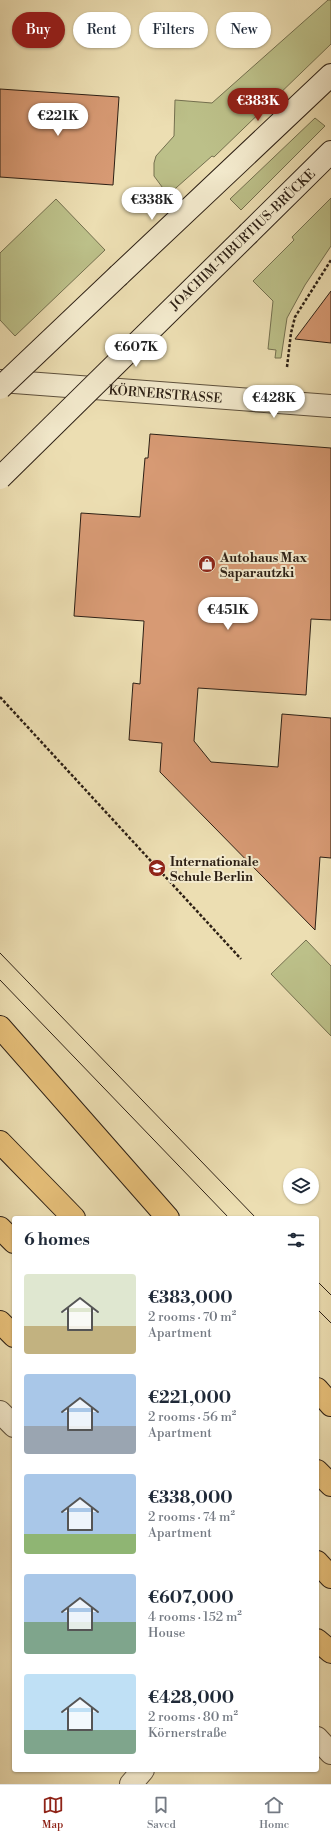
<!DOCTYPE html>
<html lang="en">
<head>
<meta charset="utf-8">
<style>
	body { margin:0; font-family:"Libre Bodoni",serif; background:#f2f2f3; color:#1f2937; height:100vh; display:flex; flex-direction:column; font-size:15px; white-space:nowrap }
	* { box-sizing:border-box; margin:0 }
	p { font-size:13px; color:#747a83 }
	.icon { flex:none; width:22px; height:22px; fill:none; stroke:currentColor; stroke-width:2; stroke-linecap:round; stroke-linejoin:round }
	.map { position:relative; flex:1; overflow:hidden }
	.details { position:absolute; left:12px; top:1216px; width:307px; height:556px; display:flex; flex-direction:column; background:#fff; border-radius:4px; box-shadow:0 1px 3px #0004 }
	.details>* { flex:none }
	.guide { position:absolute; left:12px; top:12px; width:307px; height:36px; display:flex; gap:8px }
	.buttons { position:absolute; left:283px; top:1168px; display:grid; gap:8px }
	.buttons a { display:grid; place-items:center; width:36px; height:36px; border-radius:50%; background:#fff; box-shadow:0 1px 3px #0004; font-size:20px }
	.price { position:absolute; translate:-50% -34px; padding:0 9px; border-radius:14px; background:#fff; color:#222; font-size:13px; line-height:26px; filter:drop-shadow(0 1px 2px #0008) }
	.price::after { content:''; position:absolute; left:50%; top:24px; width:12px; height:9px; margin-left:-6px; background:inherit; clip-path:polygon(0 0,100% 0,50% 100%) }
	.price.active { background:#8f2418; color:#fff }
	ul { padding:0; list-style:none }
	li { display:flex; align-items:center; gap:12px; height:100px; padding:0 12px }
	li span { display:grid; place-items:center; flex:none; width:112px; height:80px; border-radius:4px; color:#555 }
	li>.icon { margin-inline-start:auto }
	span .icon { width:48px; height:48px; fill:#fffc; stroke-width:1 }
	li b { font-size:17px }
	h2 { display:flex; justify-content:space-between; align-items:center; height:48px; padding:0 12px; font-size:17px }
	.pill { padding:0 14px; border-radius:18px; background:#fff; box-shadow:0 1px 3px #0004; font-size:14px; line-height:36px }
	.pill.active { background:#8f2418; color:#fff }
	.menu { display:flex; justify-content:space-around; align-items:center; height:56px; border-top:1px solid #e0e1e3; background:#fff; font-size:11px; color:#747a83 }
	.menu a { display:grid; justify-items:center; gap:2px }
	.menu .active { color:#8f2418 }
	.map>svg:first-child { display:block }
	.green { fill:#bcc089; stroke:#74704f }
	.building { fill:#d79a74; stroke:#2d2015 }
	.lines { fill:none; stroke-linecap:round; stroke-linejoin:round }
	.street-casing { stroke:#5d503c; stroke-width:24 }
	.secondary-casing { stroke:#2d2015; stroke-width:24 }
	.highway-casing { stroke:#2d2015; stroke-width:24 }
	.path { stroke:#2d2015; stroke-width:2.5; stroke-dasharray:3 2; stroke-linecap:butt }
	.street { stroke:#f3eacd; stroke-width:22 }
	.secondary { stroke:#f3eacd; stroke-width:22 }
	.highway { stroke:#e6bf79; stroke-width:22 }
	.tram { stroke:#2d2015; stroke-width:1 }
	.secondary-bridge-casing { stroke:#2d2015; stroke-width:24; stroke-linecap:butt }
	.secondary-bridge { stroke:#f3eacd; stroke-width:22 }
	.labels { text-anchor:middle; stroke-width:4; stroke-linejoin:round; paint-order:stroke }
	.street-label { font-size:13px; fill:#2d2015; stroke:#f3eacd }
	.poi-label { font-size:13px; font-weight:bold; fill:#2d2015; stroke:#f3eacd; text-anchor:start }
</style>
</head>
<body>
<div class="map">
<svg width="331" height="1784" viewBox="0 0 331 1784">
	<rect width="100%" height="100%" fill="#ecdeb2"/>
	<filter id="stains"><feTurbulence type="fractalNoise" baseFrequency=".005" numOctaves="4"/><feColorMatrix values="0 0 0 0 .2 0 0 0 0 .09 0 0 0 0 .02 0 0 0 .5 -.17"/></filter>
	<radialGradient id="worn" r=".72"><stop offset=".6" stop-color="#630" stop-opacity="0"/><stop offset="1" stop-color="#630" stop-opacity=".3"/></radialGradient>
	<g class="green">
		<polygon points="328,0 331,0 331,44 214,157 212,156 168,195 154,176 154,163 156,156 174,136 175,100 212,103"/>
		<polygon points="315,118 325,126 241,210 230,199"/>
		<polygon points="331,198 331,246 305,285 287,318 281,358 275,358 276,350 268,349 273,301 253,281 294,240 292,237"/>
		<polygon points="56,199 105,250 15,336 0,320 0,253"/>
		<polygon points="306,940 331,966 331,1036 271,974"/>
	</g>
	<g class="building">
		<polygon points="0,89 119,97 113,185 0,177"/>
		<polygon points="331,291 331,343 295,339"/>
		<polygon points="150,434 331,448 331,620 311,619 306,695 198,688 194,741 211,762 278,767 282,714 331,718 331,858 320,857 315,930 160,772 162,743 129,740 133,683 140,684 144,621 74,616 81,513 140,517 145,458 148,458"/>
	</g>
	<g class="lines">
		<defs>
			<g id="street">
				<path id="s1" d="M0,381L331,406"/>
				<polyline points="0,1412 14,1426"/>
				<polyline points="317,1738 331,1753"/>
				<polyline points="131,1784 143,1770"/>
			</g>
			<g id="secondary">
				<polyline points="249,233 331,152"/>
				<polyline points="119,275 331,75"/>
			</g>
			<g id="highway">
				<polyline points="0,1027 168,1218"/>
				<polyline points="0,1142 74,1218"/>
				<polyline points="0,1228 14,1242"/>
				<polyline points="0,1322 14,1336"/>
				<polyline points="317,1389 331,1405"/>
				<polyline points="317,1471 331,1485"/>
				<polyline points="317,1562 331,1577"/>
				<polyline points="317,1640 331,1652"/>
			</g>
		</defs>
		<use href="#street" class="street-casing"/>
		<use href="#secondary" class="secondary-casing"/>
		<use href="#highway" class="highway-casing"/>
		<g class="path">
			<polyline points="287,367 291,333 295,317 331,260"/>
			<polyline points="0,697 241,959"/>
		</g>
		<use href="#street" class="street"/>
		<use href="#secondary" class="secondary"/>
		<use href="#highway" class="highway"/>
		<g class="tram">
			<polyline points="0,953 256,1218"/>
			<polyline points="0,980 229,1218"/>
			<polyline points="317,1281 331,1295"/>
			<polyline points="317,1309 331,1323"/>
		</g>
		<defs>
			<g id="secondary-bridge">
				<polyline points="0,388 119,275"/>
				<polyline points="0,478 249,233"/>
			</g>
		</defs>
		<use href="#secondary-bridge" class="secondary-bridge-casing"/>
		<use href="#secondary-bridge" class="secondary-bridge"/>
	</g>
	<defs>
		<symbol id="shop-disc" viewBox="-11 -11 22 22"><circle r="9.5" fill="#8f2418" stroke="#f3eacd"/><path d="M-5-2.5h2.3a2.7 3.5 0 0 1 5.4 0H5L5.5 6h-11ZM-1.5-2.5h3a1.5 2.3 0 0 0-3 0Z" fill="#fff"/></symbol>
		<symbol id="school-disc" viewBox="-11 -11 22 22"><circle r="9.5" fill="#8f2418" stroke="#f3eacd"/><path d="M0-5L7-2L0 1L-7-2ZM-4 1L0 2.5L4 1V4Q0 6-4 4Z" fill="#fff"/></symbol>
	</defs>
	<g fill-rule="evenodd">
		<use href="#shop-disc" x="197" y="554" width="20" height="20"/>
		<use href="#school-disc" x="147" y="858" width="20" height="20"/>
	</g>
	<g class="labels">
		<g class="street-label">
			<text transform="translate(242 239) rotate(-44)" y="5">JOACHIM-TIBURTIUS-BRÜCKE</text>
			<text dy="5" stroke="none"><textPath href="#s1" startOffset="166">KÖRNERSTRASSE</textPath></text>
		</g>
		<g class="poi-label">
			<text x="220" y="562">Autohaus Max<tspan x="220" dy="15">Saparautzki</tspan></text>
			<text x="170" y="866">Internationale<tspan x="170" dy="15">Schule Berlin</tspan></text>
		</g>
	</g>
	<rect width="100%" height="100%" filter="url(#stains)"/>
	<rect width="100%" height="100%" fill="url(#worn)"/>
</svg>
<div class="buttons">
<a><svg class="icon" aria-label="layers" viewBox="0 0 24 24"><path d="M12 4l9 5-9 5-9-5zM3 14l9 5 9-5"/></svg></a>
</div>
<b class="price active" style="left:258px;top:122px">€383K</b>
<b class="price" style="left:58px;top:137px">€221K</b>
<b class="price" style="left:152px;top:221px">€338K</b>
<b class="price" style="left:136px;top:368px">€607K</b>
<b class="price" style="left:274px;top:419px">€428K</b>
<b class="price" style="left:228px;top:631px">€451K</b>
<div class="guide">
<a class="pill active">Buy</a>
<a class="pill">Rent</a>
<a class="pill">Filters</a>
<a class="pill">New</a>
</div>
<section class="details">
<h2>6 homes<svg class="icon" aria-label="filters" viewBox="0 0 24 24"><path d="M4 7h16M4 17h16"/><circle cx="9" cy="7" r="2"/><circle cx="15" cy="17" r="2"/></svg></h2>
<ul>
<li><span style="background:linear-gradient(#dfe7d0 65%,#c2b280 0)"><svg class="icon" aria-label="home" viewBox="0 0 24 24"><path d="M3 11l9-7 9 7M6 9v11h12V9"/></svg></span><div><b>€383,000</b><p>2 rooms · 70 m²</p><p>Apartment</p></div></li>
<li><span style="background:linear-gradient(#a9c7e8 65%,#9aa5b1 0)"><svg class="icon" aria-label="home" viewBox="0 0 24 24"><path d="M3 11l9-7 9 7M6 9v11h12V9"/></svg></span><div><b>€221,000</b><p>2 rooms · 56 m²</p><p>Apartment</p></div></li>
<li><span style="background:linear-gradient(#a9c7e8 75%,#8fb573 0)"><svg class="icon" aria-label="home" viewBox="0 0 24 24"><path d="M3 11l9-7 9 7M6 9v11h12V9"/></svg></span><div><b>€338,000</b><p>2 rooms · 74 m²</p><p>Apartment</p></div></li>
<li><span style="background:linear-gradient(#a9c7e8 60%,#7fa58c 0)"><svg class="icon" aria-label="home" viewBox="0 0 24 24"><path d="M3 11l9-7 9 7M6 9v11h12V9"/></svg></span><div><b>€607,000</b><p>4 rooms · 152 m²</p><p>House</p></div></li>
<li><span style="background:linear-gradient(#bfe0f5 70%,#7fa58c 0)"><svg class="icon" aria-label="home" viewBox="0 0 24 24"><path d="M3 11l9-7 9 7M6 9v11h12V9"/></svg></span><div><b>€428,000</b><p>2 rooms · 80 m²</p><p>Körnerstraße</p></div></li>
</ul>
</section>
</div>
<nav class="menu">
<a class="active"><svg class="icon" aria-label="map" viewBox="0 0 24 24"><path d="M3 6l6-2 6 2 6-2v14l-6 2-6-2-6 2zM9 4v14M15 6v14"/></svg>Map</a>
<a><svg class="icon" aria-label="saved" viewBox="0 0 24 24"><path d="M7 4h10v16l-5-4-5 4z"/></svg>Saved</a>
<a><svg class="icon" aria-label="home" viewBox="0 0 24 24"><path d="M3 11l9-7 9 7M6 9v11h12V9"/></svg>Home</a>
</nav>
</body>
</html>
